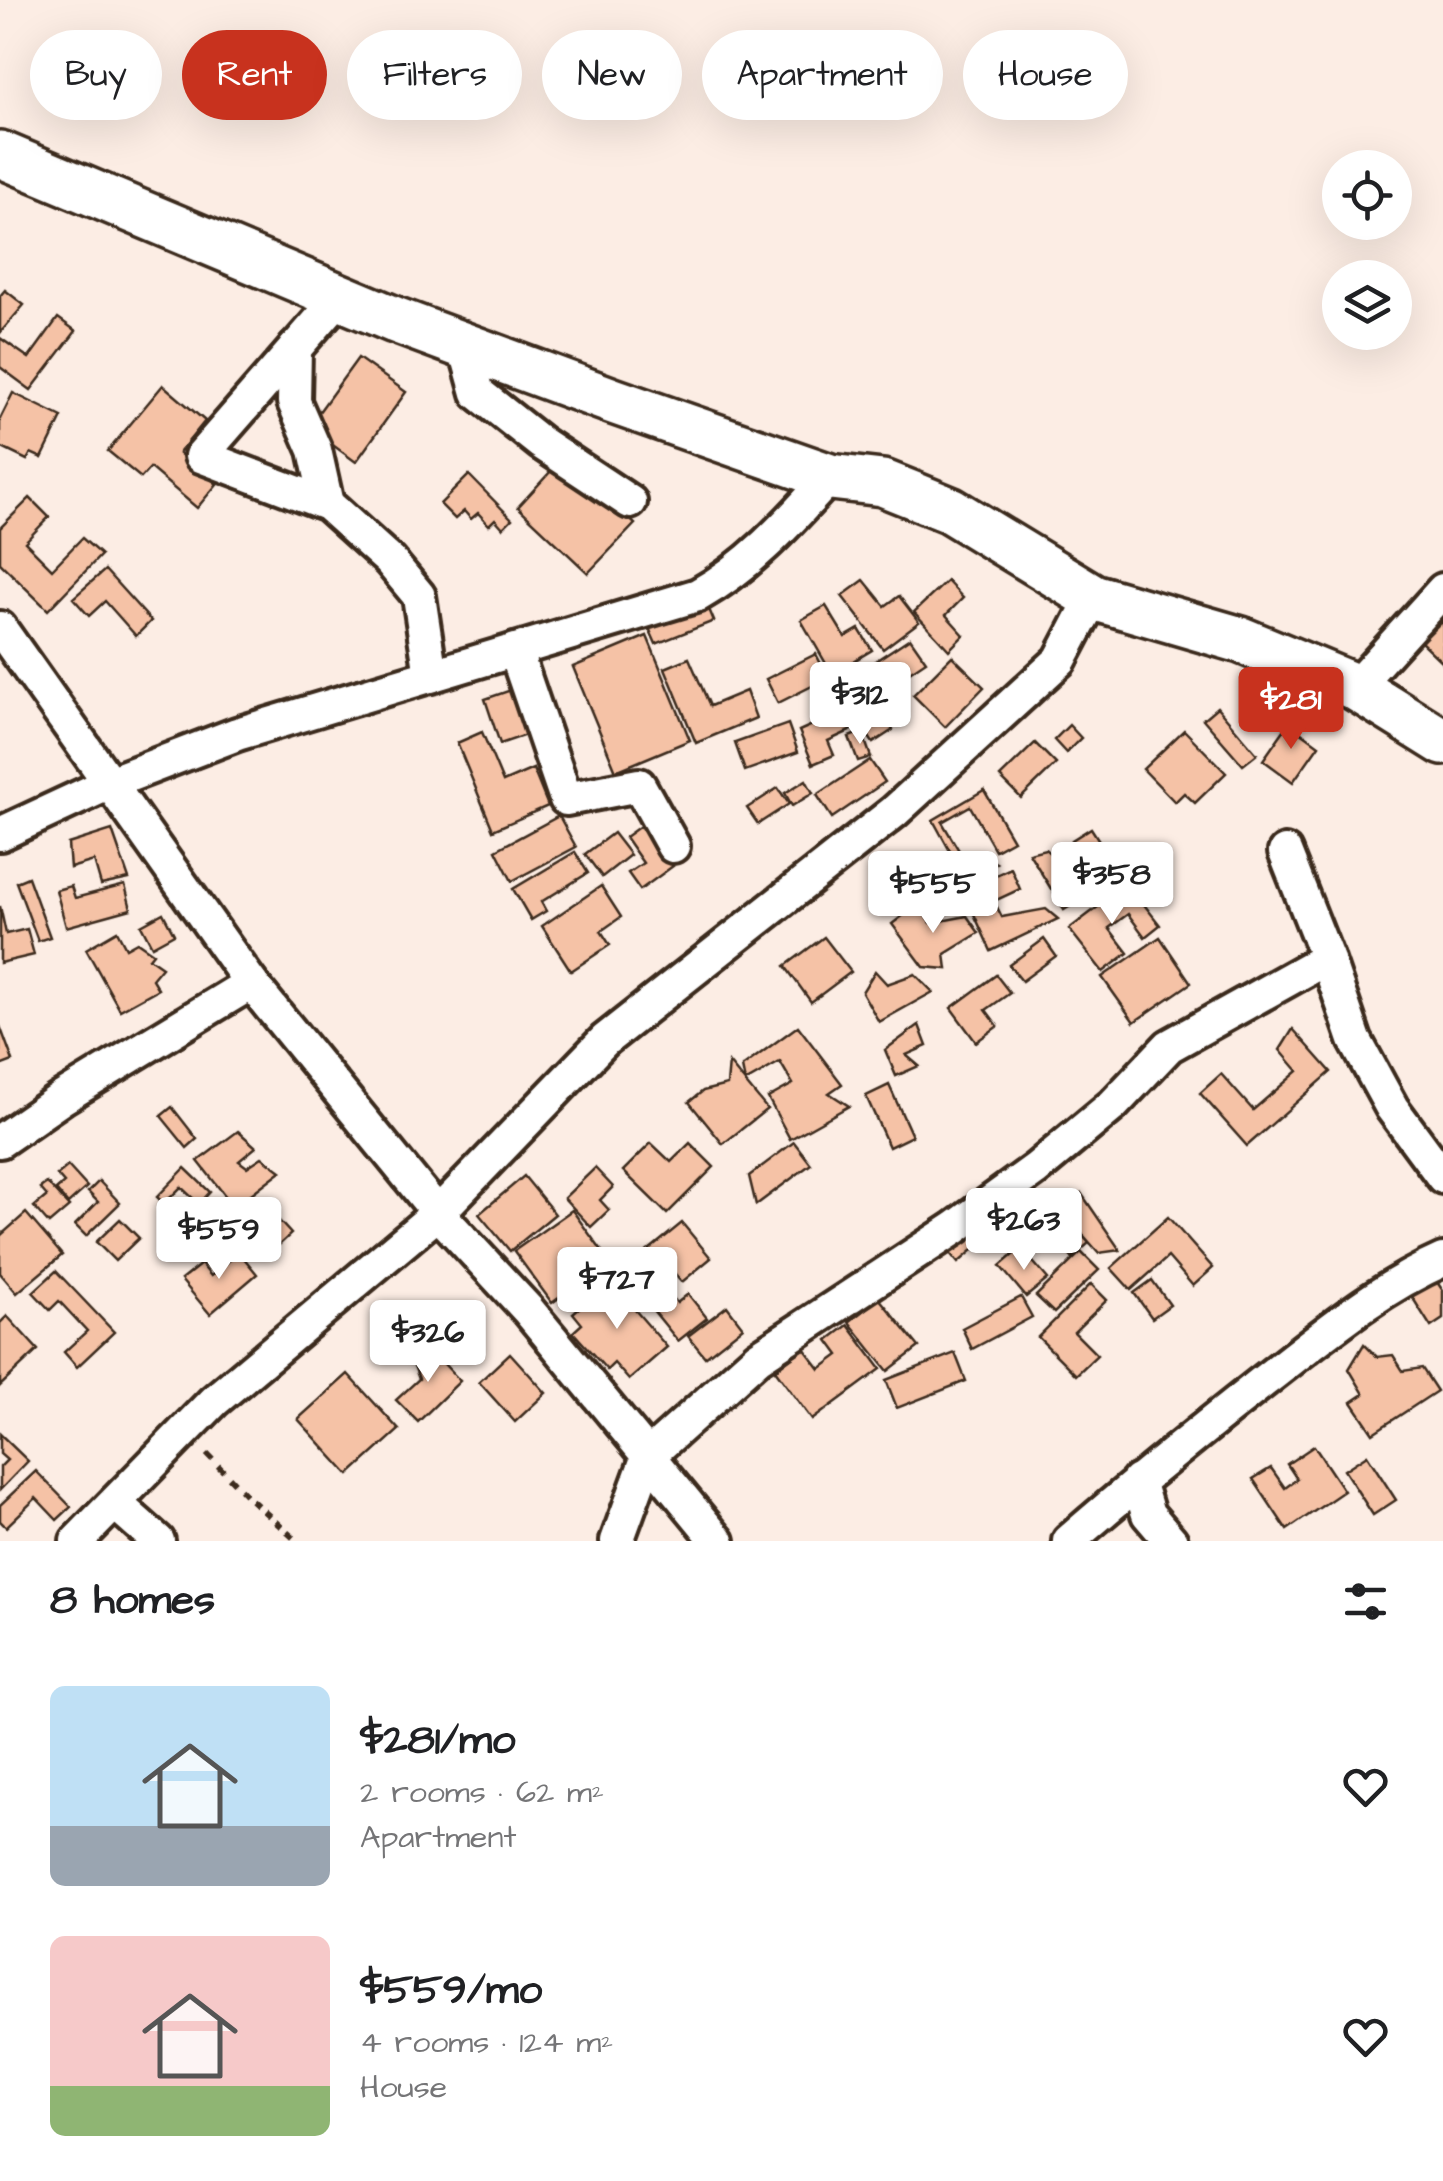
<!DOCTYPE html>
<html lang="en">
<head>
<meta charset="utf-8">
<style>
	body { margin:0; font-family:"Architects Daughter",sans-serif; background:#f6f6f6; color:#202124; height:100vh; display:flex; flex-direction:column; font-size:38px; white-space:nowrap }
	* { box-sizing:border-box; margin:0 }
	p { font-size:32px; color:#757577 }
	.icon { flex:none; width:55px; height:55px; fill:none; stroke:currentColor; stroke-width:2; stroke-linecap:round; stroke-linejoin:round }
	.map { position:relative; height:1541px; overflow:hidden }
	.drawer { display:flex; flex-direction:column; background:#fff; flex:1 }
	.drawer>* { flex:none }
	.hud { position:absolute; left:30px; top:30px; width:1385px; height:90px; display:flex; gap:20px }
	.tools { position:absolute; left:1322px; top:150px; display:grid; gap:20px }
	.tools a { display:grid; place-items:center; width:90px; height:90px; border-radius:50%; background:#fff; box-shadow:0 10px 40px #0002; font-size:50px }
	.price { position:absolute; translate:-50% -85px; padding:0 22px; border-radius:10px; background:#fff; color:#222; font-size:32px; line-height:65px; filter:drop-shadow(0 2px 5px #0008) }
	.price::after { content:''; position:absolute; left:50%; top:60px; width:30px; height:22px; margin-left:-15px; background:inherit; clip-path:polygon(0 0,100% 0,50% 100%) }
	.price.active { background:#c8321e; color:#fff }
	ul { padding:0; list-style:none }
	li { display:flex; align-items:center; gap:30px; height:250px; padding:0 50px }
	li span { display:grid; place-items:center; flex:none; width:280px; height:200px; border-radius:15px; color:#555 }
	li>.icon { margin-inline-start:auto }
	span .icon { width:120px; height:120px; fill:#fffc; stroke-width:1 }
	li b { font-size:42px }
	h2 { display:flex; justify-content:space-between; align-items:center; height:120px; padding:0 50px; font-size:42px }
	.tag { padding:0 35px; border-radius:45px; background:#fff; box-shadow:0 10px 40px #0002; font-size:35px; line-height:90px }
	.tag.active { background:#c8321e; color:#fff }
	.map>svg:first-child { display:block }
	.building { fill:#f5c2a6; stroke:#3b2a1e; stroke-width:2.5 }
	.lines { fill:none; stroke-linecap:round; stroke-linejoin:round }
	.street-casing { stroke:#3b2a1e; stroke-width:40 }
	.secondary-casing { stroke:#3b2a1e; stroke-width:52 }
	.path { stroke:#3b2a1e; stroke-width:6; stroke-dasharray:8 8; stroke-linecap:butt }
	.street { stroke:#fff; stroke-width:32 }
	.secondary { stroke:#fff; stroke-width:45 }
</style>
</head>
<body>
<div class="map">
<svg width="1443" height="1541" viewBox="0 0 1443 1541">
	<rect width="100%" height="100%" fill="#fcede4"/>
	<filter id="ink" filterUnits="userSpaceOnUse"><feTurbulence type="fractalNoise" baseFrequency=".01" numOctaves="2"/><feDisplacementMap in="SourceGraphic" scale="20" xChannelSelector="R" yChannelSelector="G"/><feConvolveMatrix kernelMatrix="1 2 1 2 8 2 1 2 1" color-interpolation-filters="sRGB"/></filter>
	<g filter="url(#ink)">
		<g class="building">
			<polygon points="5,290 24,305 0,333 0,296"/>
			<polygon points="58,318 76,331 31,390 0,367 0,338 29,358"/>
			<polygon points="358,358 406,392 356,462 308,427"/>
			<polygon points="163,385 205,421 179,453 217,484 197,508 150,468 141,478 108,451"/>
			<polygon points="13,393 62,417 42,458 31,453 27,460 0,447 0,419"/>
			<polygon points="563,458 635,524 588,573 518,507"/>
			<polygon points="469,475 512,519 503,528 495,519 489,525 478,513 471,519 464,511 455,519 440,504"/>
			<polygon points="30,498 49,517 25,542 52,569 82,538 101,555 48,610 0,563 0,528"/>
			<polygon points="105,570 151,621 136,636 105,601 89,616 73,598"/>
			<polygon points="864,580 885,606 899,596 919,622 883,649 842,596"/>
			<polygon points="947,581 963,598 946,615 964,635 949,650 914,612"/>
			<polygon points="703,595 714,621 656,644 645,619"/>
			<polygon points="826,606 845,637 859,629 872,650 832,674 801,620"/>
			<polygon points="1443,620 1443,663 1421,642"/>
			<polygon points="647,636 690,740 616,771 573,667"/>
			<polygon points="910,638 926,661 872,697 893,730 873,743 836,687"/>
			<polygon points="816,654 828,678 778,703 766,679"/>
			<polygon points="952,656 984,687 945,727 913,695"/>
			<polygon points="689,658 710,706 746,691 756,718 696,743 665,668"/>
			<polygon points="511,690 526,735 500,744 485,699"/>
			<polygon points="1217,707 1257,754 1243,765 1203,719"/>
			<polygon points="846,710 854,729 828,741 834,755 813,764 799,731"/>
			<polygon points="1289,723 1319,745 1293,782 1263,760"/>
			<polygon points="788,724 798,752 745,771 735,743"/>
			<polygon points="1069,725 1081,738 1066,753 1054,740"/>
			<polygon points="1184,730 1226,773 1195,803 1184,793 1175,802 1143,769"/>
			<polygon points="482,732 503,782 533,769 548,806 493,830 457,743"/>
			<polygon points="862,732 871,757 858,761 849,737"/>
			<polygon points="1035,743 1056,764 1021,798 1000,777"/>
			<polygon points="870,760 885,782 832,818 817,795"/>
			<polygon points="806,780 813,793 792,806 785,793"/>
			<polygon points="778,788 789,804 758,824 747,808"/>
			<polygon points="984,790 1013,840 995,850 970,806 942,822 961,854 979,853 996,863 966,880 933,820"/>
			<polygon points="559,816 576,847 512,881 496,850"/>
			<polygon points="643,824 673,866 640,890 628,873 643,863 625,837"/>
			<polygon points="1091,828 1121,875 1064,910 1029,853 1045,849 1077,876 1087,864 1072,840"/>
			<polygon points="112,830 129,879 101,885 94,861 70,868 68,844"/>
			<polygon points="613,833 630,855 602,877 585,854"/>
			<polygon points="575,852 588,873 541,902 546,911 531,920 513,889"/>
			<polygon points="1011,868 1020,889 994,901 1002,917 1046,909 1058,919 991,951 963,890"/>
			<polygon points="28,877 50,937 38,941 16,882"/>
			<polygon points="1128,884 1160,925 1145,937 1128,914 1109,928 1128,953 1103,972 1069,929"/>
			<polygon points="125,885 131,909 66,927 56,890 71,886 75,898"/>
			<polygon points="601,886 621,917 601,931 610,945 571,971 542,926"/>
			<polygon points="917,905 931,923 967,916 979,933 945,954 947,969 924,967 892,924"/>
			<polygon points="0,906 6,934 27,929 34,955 0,963"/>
			<polygon points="163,913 174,934 152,946 141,925"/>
			<polygon points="117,931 126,948 137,942 153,953 149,958 162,967 152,979 158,989 120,1010 86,949"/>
			<polygon points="824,937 851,972 811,1002 785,966"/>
			<polygon points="1160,937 1191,983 1134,1022 1102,977"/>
			<polygon points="1044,939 1056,956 1022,981 1009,965"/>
			<polygon points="875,971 887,984 915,974 933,992 879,1022 862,992"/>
			<polygon points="996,975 1010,993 986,1010 998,1026 976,1042 951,1008"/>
			<polygon points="919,1025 927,1046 906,1055 919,1066 896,1076 885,1050"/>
			<polygon points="0,1026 13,1061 0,1066"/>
			<polygon points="798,1026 842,1084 829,1093 849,1106 790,1139 768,1098 793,1084 780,1062 745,1082 742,1067"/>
			<polygon points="1293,1029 1331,1072 1247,1146 1200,1093 1221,1074 1253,1110 1298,1071 1280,1050"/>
			<polygon points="729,1063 767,1109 723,1144 689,1102 703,1091 727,1085"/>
			<polygon points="889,1085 912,1136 889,1147 866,1096"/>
			<polygon points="172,1107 197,1139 187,1148 161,1116"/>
			<polygon points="238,1131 256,1147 239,1161 247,1167 262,1157 281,1171 234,1207 198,1161"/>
			<polygon points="794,1142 811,1164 756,1205 749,1176"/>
			<polygon points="651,1143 671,1162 690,1143 714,1167 667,1214 623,1171"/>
			<polygon points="68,1166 87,1187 68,1204 56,1190 64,1183 57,1175"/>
			<polygon points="185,1168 210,1192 199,1204 181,1187 164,1204 157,1197"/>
			<polygon points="595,1168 613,1187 600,1200 609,1210 591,1227 564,1198"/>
			<polygon points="524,1176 555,1214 510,1251 479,1214"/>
			<polygon points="99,1181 120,1203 86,1236 75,1225 98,1202 88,1192"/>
			<polygon points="47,1183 69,1207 49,1224 34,1207 47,1196 40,1188"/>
			<polygon points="1081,1193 1120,1250 1099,1253 1062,1211"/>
			<polygon points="260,1200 291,1234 266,1257 235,1223"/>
			<polygon points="1050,1200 1089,1243 1072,1258 1055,1238 1037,1254 1016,1231"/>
			<polygon points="572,1210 609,1261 552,1303 514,1251"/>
			<polygon points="26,1213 62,1255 17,1293 0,1273 0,1236"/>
			<polygon points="1168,1217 1213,1268 1193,1286 1168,1257 1131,1290 1111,1268"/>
			<polygon points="120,1219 139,1238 115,1261 96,1242"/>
			<polygon points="682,1223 711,1258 682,1282 670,1268 657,1278 677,1303 688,1294 707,1318 678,1341 622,1272"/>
			<polygon points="965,1227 980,1244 958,1263 944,1246"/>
			<polygon points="1021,1248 1048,1279 1026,1297 1000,1266"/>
			<polygon points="239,1252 257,1274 210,1314 181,1280 201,1264 211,1276"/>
			<polygon points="1081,1252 1099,1270 1054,1313 1036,1296"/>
			<polygon points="56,1271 114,1332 77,1367 64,1352 87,1331 59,1301 50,1310 33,1292"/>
			<polygon points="1433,1276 1443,1291 1443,1319 1431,1327 1409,1292"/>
			<polygon points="1152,1280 1170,1305 1152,1318 1134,1293"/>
			<polygon points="610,1281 667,1347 629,1380 614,1363 607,1370 573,1332 582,1324 573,1313"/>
			<polygon points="1091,1284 1107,1300 1074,1332 1097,1355 1076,1375 1038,1337"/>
			<polygon points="1021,1297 1032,1317 972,1349 962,1328"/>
			<polygon points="879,1298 919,1347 888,1371 849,1322"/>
			<polygon points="727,1306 743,1327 705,1357 688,1336"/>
			<polygon points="7,1316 38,1350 0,1386 0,1323"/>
			<polygon points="848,1325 881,1369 812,1420 775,1370 804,1348 820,1369 839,1355 828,1340"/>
			<polygon points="1364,1344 1377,1357 1393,1355 1403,1371 1422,1368 1437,1391 1373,1433 1352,1402 1364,1394 1349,1369"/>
			<polygon points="428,1347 460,1381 418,1422 396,1400 419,1379 413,1363"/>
			<polygon points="510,1353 546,1393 515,1422 479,1382"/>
			<polygon points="955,1353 966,1381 897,1408 886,1380"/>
			<polygon points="348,1374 399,1430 349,1475 298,1419"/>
			<polygon points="0,1434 28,1461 0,1490 0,1467 7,1460 0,1454"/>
			<polygon points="1314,1446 1344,1491 1287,1530 1253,1479 1271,1468 1285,1488 1297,1479 1287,1464"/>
			<polygon points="1367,1455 1396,1500 1373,1515 1344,1470"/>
			<polygon points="36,1471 71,1507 57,1520 36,1498 6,1527 0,1521 0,1505"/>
		</g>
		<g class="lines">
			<defs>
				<g id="street">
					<polyline points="340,297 201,456 327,504 390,561 419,596 431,676"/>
					<polyline points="465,346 478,393 541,443 630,502"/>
					<polyline points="295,348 294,402 315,450 327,504"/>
					<polyline points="0,628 251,983 438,1213 528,1310 718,1541"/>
					<polyline points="515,650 566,799 639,785 673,846"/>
					<polyline points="1355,687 1443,590"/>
					<path d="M0,834L112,782L237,734L698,595C751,565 789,522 830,477"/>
					<polyline points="1285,852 1327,958 1355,1040 1392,1108 1443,1177"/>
					<polyline points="0,1141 62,1098 251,983"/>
					<polyline points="1138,1481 1148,1514 1171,1541"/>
					<polyline points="115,1503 158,1541"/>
					<polyline points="77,1541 214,1401 438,1213 605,1040 894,812 1060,660 1093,597"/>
					<polyline points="617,1541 648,1456 758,1357 955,1228 1036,1169 1113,1105 1169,1046 1327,958"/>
					<path d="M1069,1541C1133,1485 1199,1432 1265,1380C1322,1336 1377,1289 1443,1260"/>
				</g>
				<polyline id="secondary" points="0,154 395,320 613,401 830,477 883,483 913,495 950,510 1093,597 1241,640 1355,687 1443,742"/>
			</defs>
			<use href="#street" class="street-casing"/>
			<use href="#secondary" class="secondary-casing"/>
			<polyline class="path" points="207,1454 248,1497 297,1541"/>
			<use href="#street" class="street"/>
			<use href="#secondary" class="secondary"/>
		</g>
	</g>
</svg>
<div class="tools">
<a><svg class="icon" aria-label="locate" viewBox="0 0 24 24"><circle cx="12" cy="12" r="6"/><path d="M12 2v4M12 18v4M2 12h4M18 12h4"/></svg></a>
<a><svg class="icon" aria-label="layers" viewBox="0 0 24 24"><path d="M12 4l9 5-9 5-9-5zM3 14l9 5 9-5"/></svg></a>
</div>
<b class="price" style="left:860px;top:747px">$312</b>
<b class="price active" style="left:1291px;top:752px">$281</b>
<b class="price" style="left:1112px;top:927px">$358</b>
<b class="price" style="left:933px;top:936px">$555</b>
<b class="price" style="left:1024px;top:1273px">$263</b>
<b class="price" style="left:219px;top:1282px">$559</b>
<b class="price" style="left:617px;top:1332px">$727</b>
<b class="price" style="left:428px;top:1385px">$326</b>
<div class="hud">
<a class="tag">Buy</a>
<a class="tag active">Rent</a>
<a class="tag">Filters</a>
<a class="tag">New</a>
<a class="tag">Apartment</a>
<a class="tag">House</a>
</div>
</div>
<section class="drawer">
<h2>8 homes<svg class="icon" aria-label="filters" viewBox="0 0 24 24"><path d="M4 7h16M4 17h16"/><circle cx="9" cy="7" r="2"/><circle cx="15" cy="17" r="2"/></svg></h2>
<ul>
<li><span style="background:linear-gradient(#bfe0f5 70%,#9aa5b1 0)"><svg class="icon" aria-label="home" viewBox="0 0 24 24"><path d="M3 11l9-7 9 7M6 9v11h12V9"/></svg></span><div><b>$281/mo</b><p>2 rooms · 62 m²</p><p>Apartment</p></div><svg class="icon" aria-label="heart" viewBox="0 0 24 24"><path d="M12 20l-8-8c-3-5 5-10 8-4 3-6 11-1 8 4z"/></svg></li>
<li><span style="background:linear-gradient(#f6c9c9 75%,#8fb573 0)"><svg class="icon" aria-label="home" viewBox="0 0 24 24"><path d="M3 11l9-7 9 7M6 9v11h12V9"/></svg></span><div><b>$559/mo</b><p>4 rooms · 124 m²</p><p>House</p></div><svg class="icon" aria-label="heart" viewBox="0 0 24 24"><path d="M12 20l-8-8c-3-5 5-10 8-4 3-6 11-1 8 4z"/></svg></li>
</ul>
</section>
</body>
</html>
